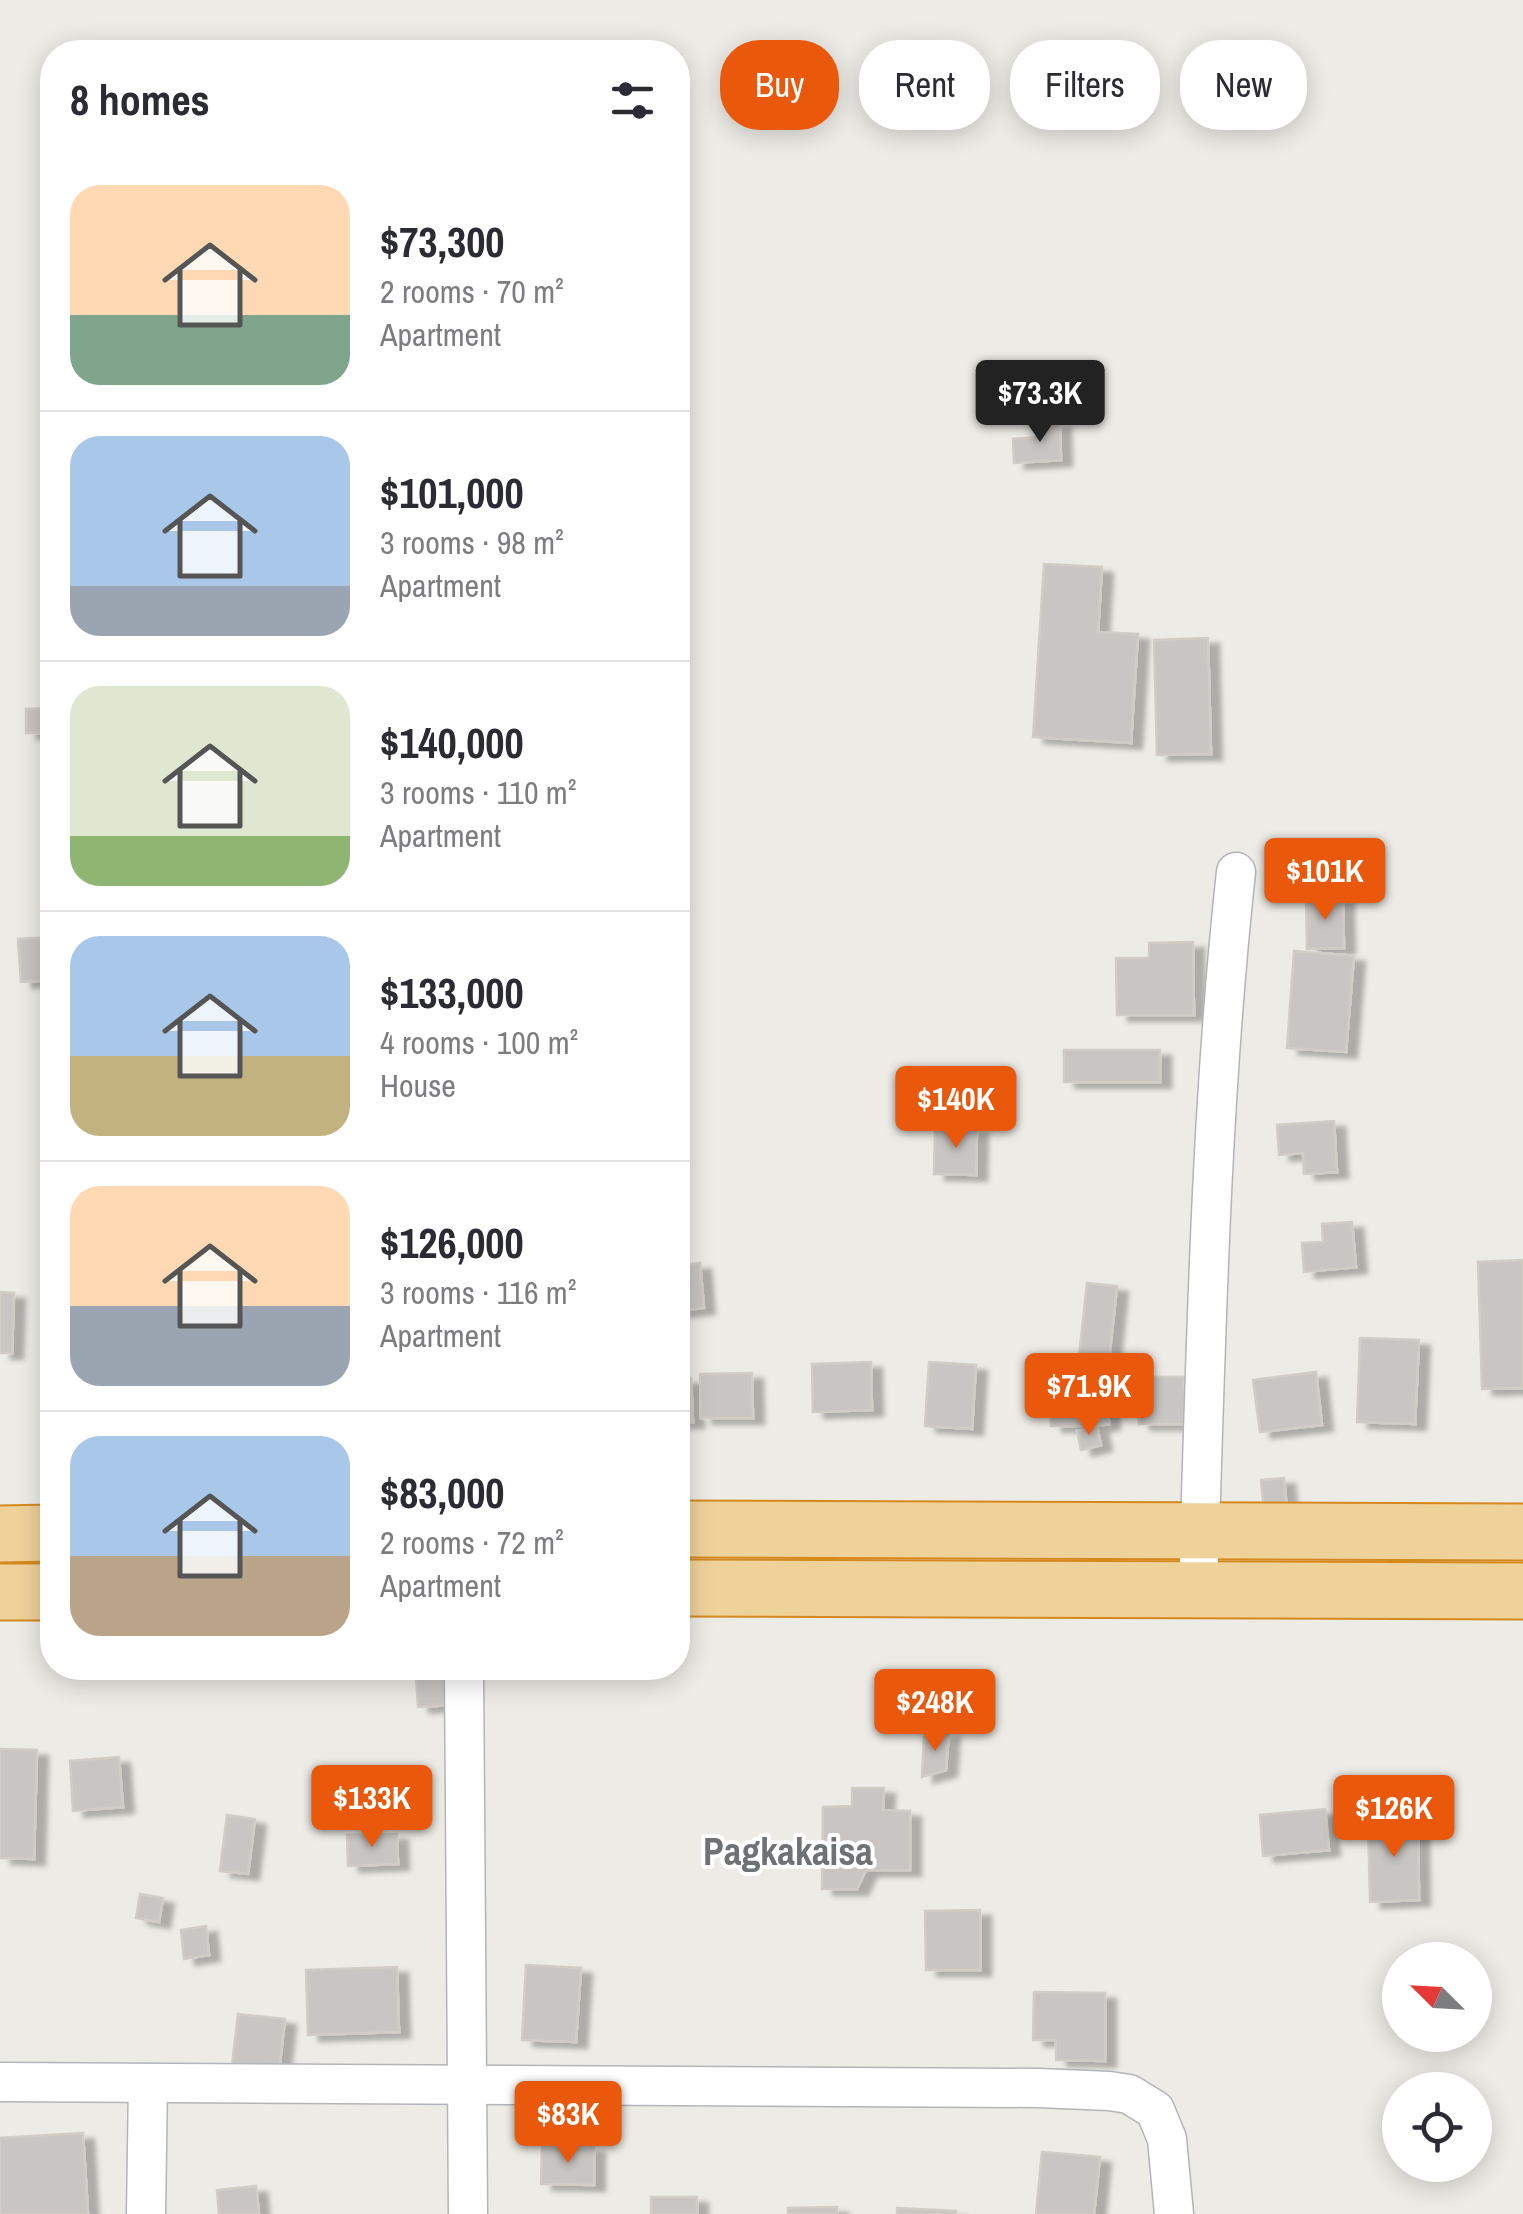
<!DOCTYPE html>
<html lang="en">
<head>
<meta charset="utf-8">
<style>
	body { margin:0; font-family:"Archivo Narrow",sans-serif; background:#f2f2f3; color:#2b2b33; height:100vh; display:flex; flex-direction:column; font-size:38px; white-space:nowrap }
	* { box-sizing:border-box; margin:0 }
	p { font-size:32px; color:#7c7c81 }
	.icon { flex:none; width:55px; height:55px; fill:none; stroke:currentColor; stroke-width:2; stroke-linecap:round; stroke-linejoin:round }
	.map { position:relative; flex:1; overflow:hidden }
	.sheet { position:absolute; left:40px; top:40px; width:650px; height:1640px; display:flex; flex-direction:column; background:#fff; border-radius:40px; box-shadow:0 5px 25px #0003 }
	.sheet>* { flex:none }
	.top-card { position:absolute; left:720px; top:40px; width:652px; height:90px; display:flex; gap:20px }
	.needle { width:65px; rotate:294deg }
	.tools { position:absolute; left:1382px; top:1942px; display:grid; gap:20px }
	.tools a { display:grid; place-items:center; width:110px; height:110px; border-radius:50%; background:#fff; box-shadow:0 5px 25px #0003; font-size:50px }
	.price { position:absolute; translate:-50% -85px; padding:0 22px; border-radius:10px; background:#ea580c; color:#fff; font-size:32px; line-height:65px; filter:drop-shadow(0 2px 5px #0008) }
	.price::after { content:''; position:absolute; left:50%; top:60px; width:30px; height:22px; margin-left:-15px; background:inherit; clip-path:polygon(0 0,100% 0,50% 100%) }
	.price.on { background:#222; color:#fff }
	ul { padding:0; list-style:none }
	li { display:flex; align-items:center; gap:30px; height:250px; padding:0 30px }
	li+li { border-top:2px solid #e1e1e2 }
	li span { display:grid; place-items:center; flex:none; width:280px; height:200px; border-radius:30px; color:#555 }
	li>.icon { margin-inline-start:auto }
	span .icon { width:120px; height:120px; fill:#fffc; stroke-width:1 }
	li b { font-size:42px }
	h2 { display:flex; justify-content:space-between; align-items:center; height:120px; padding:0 30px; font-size:42px }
	.pill { padding:0 35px; border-radius:40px; background:#fff; box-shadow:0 5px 25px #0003; font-size:35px; line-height:90px }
	.pill.on { background:#ea580c; color:#fff }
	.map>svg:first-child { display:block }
	.building { fill:#c9c5c2; stroke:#d1ccc4; stroke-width:2.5; filter:url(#shadow) }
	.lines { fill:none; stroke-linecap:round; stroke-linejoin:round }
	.street-casing { stroke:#b2b5b8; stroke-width:41 }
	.highway-casing { stroke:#d5891d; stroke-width:59 }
	.street { stroke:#fff; stroke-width:38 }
	.highway { stroke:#efd19a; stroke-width:55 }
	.labels { text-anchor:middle; stroke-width:8; stroke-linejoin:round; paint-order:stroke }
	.neighbourhood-label { font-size:38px; font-weight:bold; fill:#6e7275; stroke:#fff }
</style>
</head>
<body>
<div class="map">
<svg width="1523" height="2214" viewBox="0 0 1523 2214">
	<defs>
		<filter id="shadow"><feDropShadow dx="11" dy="6" stdDeviation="2.5" flood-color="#0004"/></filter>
	</defs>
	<rect width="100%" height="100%" fill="#edebe5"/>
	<g class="building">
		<polygon points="1060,422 1061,460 1014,463 1013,439 1039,437 1039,423"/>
		<polygon points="1044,564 1102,567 1098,632 1138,634 1131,743 1033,737"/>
		<polygon points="1208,638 1211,754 1157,755 1154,640"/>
		<polygon points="52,708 52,733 26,733 26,709"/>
		<polygon points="1343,897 1344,948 1307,949 1306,898"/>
		<polygon points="52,937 52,980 21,982 18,939"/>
		<polygon points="1193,942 1194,1015 1117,1015 1116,958 1149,958 1149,943"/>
		<polygon points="1294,951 1354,956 1346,1052 1287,1048"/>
		<rect x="1064" y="1050" width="96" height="32"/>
		<polygon points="1334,1121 1337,1172 1304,1174 1303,1153 1279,1155 1277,1125"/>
		<polygon points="935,1127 977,1128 976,1175 934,1174"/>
		<polygon points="1352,1222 1356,1267 1304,1272 1302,1243 1323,1242 1322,1224"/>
		<polygon points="1523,1260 1523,1388 1482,1389 1478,1262"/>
		<polygon points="700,1263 704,1308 678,1311 678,1266"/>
		<polygon points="1087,1283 1117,1286 1109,1360 1079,1357"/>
		<polygon points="0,1292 14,1293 12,1353 0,1353"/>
		<polygon points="1360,1338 1419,1340 1415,1424 1357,1422"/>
		<polygon points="871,1362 872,1410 813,1412 812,1364"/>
		<polygon points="929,1362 976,1365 972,1429 925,1426"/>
		<polygon points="1316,1372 1322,1425 1260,1432 1253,1380"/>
		<polygon points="752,1373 753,1418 701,1418 700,1374"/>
		<polygon points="1139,1377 1184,1377 1185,1424 1139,1424"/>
		<polygon points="691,1378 693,1422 678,1422 678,1379"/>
		<polygon points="1107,1381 1109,1424 1097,1426 1051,1426 1050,1384"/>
		<polygon points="1097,1426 1101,1445 1081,1450 1077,1431"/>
		<polygon points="1284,1478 1287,1510 1264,1512 1261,1480"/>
		<polygon points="449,1674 451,1705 418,1707 416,1676"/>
		<polygon points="949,1731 946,1770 922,1777 924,1737"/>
		<polygon points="0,1749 37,1750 34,1859 0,1858"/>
		<polygon points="119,1757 123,1807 73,1811 70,1761"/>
		<polygon points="852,1788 884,1788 883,1810 910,1811 910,1870 866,1870 857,1889 822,1889 823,1807 852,1806"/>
		<polygon points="1325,1809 1329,1850 1263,1856 1260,1815"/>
		<polygon points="227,1815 255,1819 248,1874 220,1871"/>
		<polygon points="1418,1819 1419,1900 1370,1902 1368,1820"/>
		<polygon points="397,1834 398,1864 348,1866 347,1835"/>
		<polygon points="140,1894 163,1898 159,1922 136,1918"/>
		<polygon points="980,1910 980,1970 926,1970 925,1911"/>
		<polygon points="206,1926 209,1955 184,1959 181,1930"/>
		<polygon points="526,1965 581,1968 576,2042 522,2040"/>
		<polygon points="397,1967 399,2032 308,2035 306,1970"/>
		<polygon points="1034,1992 1105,1993 1105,2061 1056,2060 1056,2040 1033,2040"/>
		<polygon points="238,2014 285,2019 279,2071 232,2065"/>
		<polygon points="83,2133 88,2214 0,2214 0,2138"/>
		<polygon points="542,2146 594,2147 594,2185 541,2184"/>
		<polygon points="1042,2152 1100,2157 1094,2214 1036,2214"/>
		<polygon points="256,2186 259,2214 219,2214 217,2190"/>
		<rect x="651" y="2197" width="46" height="17"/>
		<polygon points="837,2207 837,2214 788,2214 788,2208"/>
		<polygon points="897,2208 956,2211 956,2214 897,2214"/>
	</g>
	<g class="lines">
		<defs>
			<g id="street">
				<path d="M1198,1591C1206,1351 1210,1111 1236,872"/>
				<polyline points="464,1668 468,2214"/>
				<polyline points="0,2082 1039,2088 1109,2091 1129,2094 1155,2110 1167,2139 1174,2214"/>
				<polyline points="146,2214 148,2083"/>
			</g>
			<g id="highway">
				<polyline points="678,1529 1523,1532"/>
				<polyline points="0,1534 52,1533"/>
				<polyline points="678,1588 1523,1591"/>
				<polyline points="0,1592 52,1592"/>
			</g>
		</defs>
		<use href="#street" class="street-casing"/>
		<use href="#highway" class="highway-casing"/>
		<use href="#street" class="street"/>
		<use href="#highway" class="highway"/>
	</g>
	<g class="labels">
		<g class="neighbourhood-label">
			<text x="788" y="1865">Pagkakaisa</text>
		</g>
	</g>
</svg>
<div class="tools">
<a><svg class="needle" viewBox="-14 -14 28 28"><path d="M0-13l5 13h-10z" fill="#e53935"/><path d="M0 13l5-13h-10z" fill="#7c7c81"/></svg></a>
<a><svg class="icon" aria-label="locate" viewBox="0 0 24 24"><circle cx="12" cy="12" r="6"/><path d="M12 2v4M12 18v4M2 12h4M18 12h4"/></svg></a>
</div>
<b class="price on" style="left:1040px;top:445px">$73.3K</b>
<b class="price" style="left:1325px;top:923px">$101K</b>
<b class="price" style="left:956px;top:1151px">$140K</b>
<b class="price" style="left:1089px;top:1438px">$71.9K</b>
<b class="price" style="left:935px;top:1754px">$248K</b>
<b class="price" style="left:372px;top:1850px">$133K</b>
<b class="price" style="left:1394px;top:1860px">$126K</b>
<b class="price" style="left:568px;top:2166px">$83K</b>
<div class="top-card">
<a class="pill on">Buy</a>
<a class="pill">Rent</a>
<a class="pill">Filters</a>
<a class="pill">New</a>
</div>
<section class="sheet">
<h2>8 homes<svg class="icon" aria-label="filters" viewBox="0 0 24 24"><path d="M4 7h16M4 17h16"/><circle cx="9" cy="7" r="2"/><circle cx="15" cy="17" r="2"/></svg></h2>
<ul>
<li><span style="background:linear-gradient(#ffd9b3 65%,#7fa58c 0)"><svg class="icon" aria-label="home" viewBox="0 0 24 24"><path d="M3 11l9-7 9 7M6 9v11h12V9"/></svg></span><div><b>$73,300</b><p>2 rooms · 70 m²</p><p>Apartment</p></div></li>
<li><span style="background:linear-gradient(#a9c7e8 75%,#9aa5b1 0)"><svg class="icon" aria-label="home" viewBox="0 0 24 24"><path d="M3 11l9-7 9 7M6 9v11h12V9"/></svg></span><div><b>$101,000</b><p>3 rooms · 98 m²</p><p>Apartment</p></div></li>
<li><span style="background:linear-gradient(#dfe7d0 75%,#8fb573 0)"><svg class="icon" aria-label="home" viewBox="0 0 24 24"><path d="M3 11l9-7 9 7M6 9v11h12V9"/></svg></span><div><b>$140,000</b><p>3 rooms · 110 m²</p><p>Apartment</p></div></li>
<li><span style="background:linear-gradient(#a9c7e8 60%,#c2b280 0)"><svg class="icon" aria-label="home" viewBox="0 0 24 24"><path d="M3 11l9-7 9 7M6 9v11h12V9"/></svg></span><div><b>$133,000</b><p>4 rooms · 100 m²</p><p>House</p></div></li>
<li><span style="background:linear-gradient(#ffd9b3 60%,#9aa5b1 0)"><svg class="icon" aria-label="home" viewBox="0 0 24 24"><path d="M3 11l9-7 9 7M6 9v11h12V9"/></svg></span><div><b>$126,000</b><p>3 rooms · 116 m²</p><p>Apartment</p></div></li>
<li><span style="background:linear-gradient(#a9c7e8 60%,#b9a48a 0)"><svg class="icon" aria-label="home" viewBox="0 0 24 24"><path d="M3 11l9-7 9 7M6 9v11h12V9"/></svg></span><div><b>$83,000</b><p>2 rooms · 72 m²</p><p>Apartment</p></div></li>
</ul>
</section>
</div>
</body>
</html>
